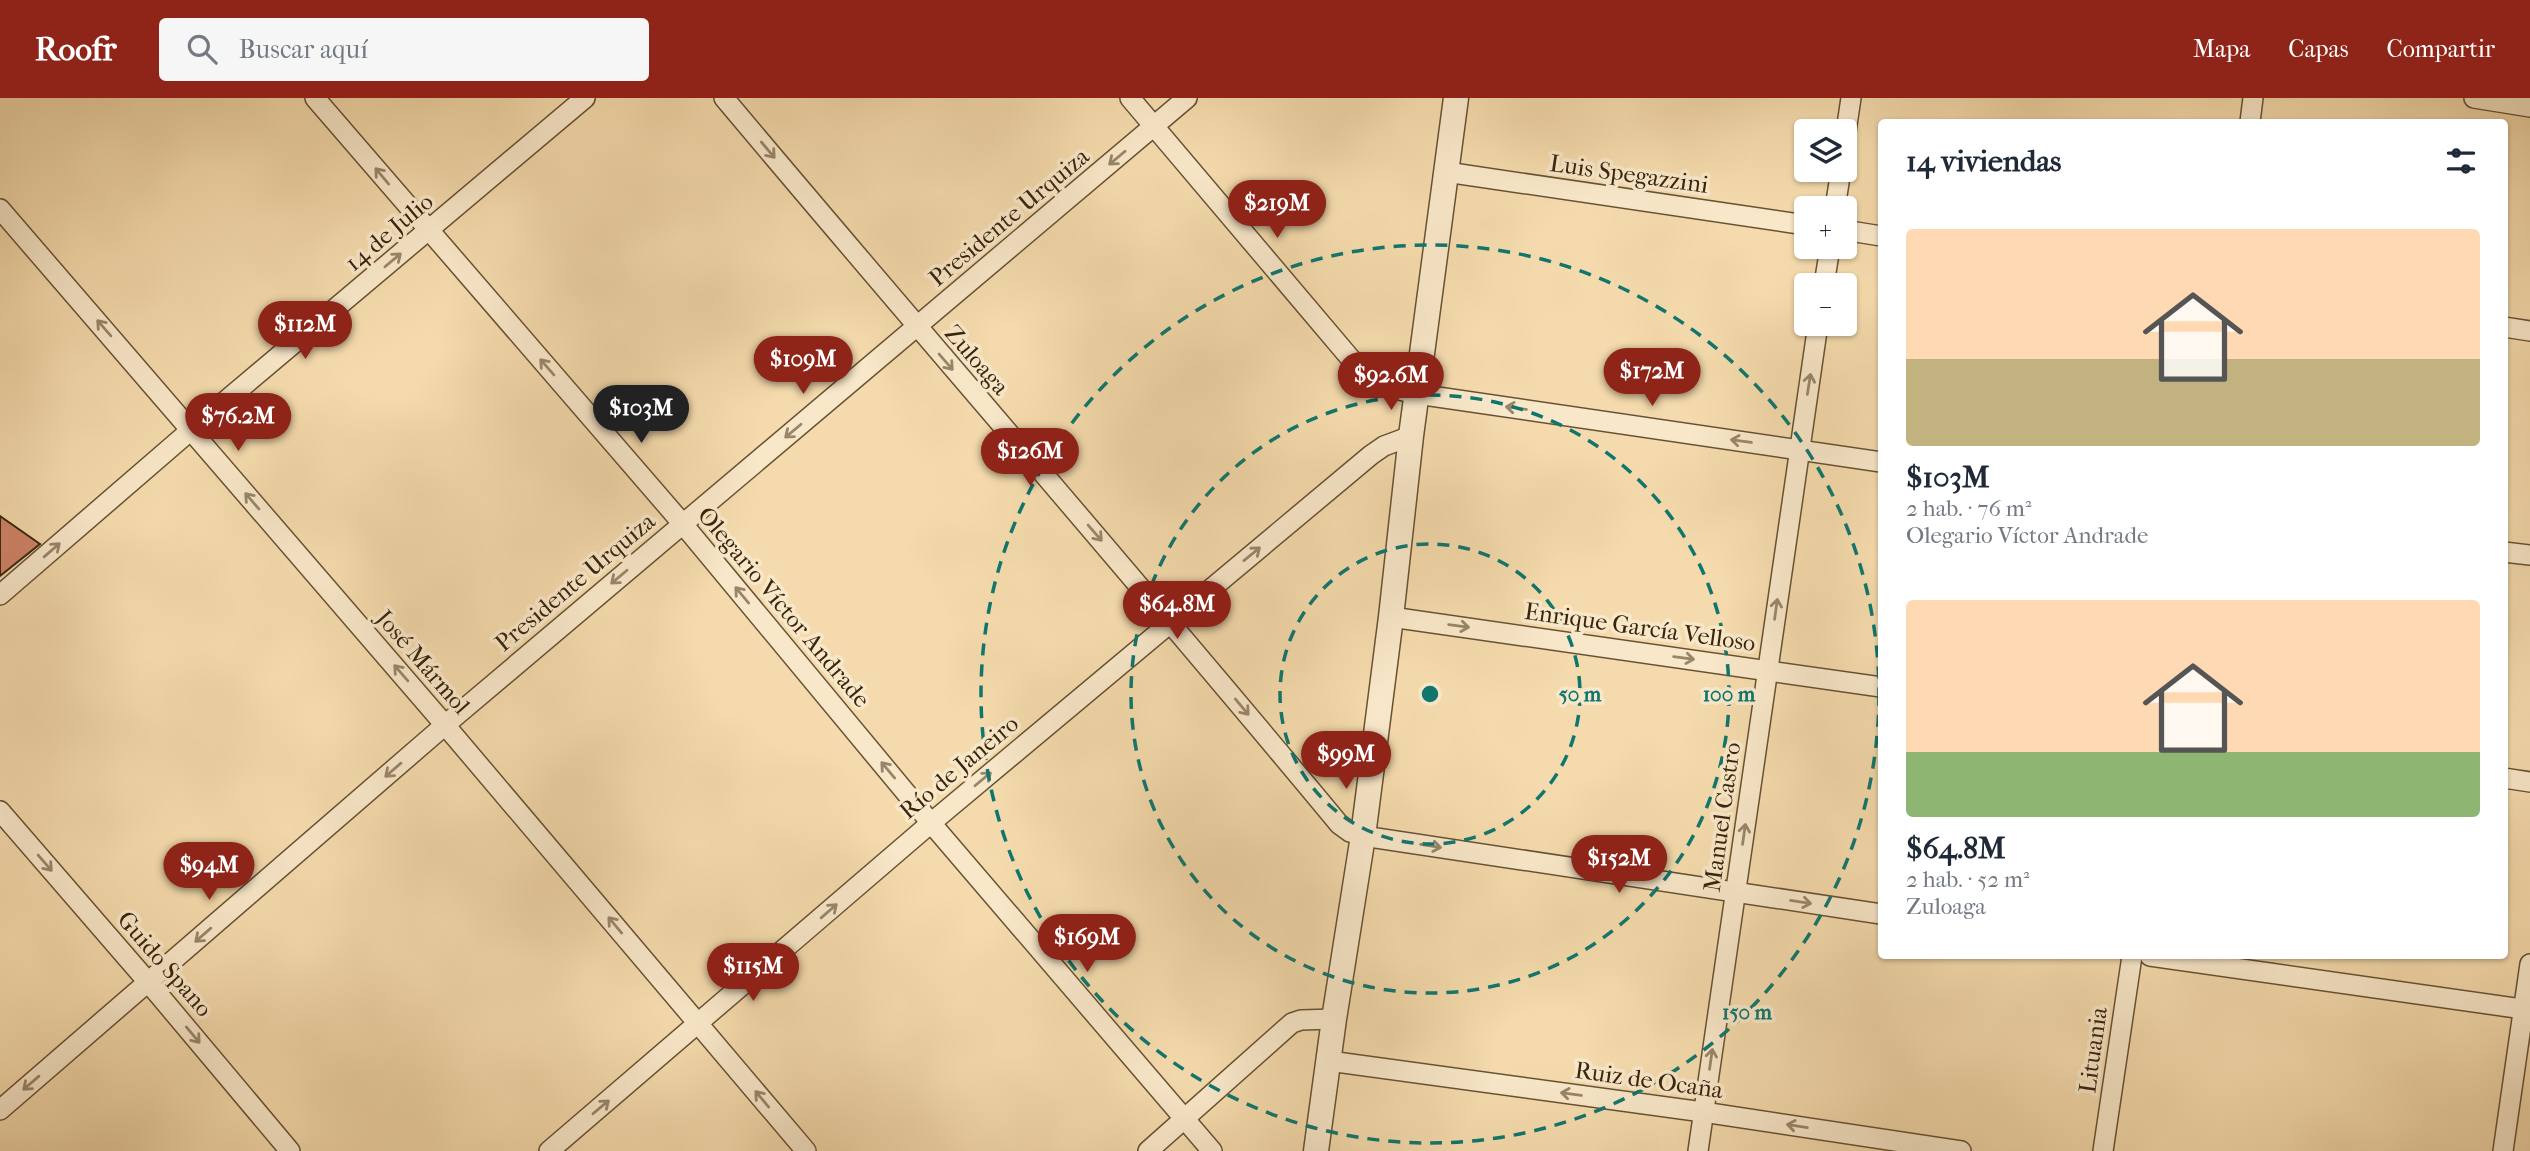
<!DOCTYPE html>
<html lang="es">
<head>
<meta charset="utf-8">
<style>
	body { margin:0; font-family:"IM FELL French Canon",serif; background:#f6f6f7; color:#1f2937; height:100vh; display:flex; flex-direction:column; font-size:26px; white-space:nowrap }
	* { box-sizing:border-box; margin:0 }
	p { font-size:23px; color:#747a83 }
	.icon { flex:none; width:38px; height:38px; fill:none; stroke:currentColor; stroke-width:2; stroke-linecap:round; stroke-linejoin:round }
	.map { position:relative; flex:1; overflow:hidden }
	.drawer { position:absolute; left:1878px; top:21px; width:630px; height:840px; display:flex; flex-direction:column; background:#fff; border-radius:7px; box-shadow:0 2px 5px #0004 }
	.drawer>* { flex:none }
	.buttons { position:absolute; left:1794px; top:21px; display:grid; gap:14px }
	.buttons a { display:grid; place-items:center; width:63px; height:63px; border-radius:7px; background:#fff; box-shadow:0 2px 5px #0004; font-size:35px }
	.price { position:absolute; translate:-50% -60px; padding:0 16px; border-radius:24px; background:#8f2418; color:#fff; font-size:23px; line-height:46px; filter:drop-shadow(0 2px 4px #0008) }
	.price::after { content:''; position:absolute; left:50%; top:42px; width:21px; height:16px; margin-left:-10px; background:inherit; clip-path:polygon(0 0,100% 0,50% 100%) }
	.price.selected { background:#222; color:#fff }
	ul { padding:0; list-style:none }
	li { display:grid; align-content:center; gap:14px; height:371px; padding:0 28px }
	li span { display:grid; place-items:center; height:217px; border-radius:7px; color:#555 }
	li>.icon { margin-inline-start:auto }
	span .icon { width:126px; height:126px; fill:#fffc; stroke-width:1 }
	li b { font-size:30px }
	h2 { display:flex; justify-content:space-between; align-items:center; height:84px; padding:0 28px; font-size:30px }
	header { display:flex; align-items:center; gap:42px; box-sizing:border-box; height:98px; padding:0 35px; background:#8f2418; color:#fff }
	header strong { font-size:33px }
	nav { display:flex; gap:38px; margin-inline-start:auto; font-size:24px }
	.search { width:490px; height:63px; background:#f6f6f7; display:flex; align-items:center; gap:18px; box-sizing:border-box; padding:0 24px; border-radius:7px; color:#747a83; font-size:26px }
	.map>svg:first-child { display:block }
	.building { fill:#cf8468; stroke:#38250c; stroke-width:2 }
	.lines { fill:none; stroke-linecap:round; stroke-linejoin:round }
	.minor-casing { stroke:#675234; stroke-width:22 }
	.tertiary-casing { stroke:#675234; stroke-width:27 }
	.minor { stroke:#f8e7c9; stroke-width:19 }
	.tertiary { stroke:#f8e7c9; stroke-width:24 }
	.oneway { stroke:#98866a }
	.ring { fill:none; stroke:#0f766e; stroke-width:3.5; stroke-dasharray:12 9 }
	.labels { text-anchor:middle; stroke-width:7; stroke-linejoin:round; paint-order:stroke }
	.street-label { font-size:24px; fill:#38250c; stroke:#f8e7c9 }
	.centre { fill:#0f766e; stroke:#f8e7c9; stroke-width:3.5 }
	.ring-label { font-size:21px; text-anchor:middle; font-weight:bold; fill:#0f766e; stroke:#f8e7c9; stroke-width:7; stroke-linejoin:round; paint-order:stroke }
</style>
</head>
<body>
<header>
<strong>Roofr</strong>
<div class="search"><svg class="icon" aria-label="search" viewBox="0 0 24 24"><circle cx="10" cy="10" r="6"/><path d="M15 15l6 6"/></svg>Buscar aquí</div>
<nav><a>Mapa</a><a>Capas</a><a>Compartir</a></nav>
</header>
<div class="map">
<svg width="2530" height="1053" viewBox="0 0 2530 1053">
	<rect width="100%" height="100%" fill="#f4daac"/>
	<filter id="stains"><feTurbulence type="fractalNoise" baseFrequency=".00286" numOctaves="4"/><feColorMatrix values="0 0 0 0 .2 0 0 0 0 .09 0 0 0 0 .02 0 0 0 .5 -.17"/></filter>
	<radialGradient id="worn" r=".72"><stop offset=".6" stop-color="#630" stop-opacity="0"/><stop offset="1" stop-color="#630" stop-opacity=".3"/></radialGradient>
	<polygon class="building" points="0,418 40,446 0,478"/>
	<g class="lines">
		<defs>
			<g id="minor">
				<polyline points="315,0 682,425 931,725 1212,1053"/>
				<path d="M724,0C928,243 1137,482 1339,726L1350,734L1363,738L1881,816"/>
				<polyline points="1130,0 1367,280 1382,288 1417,296 1881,364"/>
				<polyline points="2474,0 2530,9"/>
				<polyline points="2250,24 2253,0"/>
				<polyline points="1844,47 1851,0"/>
				<polyline points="1446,74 1806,127"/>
				<polyline points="1835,110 1841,72"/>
				<polyline points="0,111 445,627 806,1053"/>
				<polyline points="1844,132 1881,138"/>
				<polyline points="1824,187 1830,149"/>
				<polyline points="2504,229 2530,233"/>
				<polyline points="2504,454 2530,457"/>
				<polyline points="0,497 191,332 585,0"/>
				<polyline points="1391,519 1881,589"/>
				<polyline points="2504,680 2530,684"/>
				<polyline points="0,713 148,884 290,1053"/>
				<polyline points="2150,858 2530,912"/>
				<polyline points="1329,963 1703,1014 1961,1053"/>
				<polyline points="0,1012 445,627 1187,0"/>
				<polyline points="549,1053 931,725 1371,357 1384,348 1411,338"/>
				<polyline points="1148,1053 1292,925 1301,922 1334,921"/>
				<polyline points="1698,1053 1818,226"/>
				<polyline points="2103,1053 2132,858"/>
				<polyline points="2503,1053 2530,866"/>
			</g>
			<polyline id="tertiary" points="1316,1053 1334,921 1363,738 1391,519 1411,338 1456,0"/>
		</defs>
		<use href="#minor" class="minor-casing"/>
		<use href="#tertiary" class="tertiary-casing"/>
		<use href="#minor" class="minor"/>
		<use href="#tertiary" class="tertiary"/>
	</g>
	<defs><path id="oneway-shaft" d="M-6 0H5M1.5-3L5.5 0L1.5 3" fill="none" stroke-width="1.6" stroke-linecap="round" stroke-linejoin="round" transform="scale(1.75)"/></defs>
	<g class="oneway">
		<use href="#oneway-shaft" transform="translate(768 52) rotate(50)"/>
		<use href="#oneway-shaft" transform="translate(1117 60) rotate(140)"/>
		<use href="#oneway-shaft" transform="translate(382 78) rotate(-130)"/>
		<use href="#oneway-shaft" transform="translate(393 162) rotate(-40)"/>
		<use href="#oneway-shaft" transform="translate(104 230) rotate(-131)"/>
		<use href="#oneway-shaft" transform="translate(946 264) rotate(49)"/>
		<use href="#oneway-shaft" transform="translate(547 269) rotate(-131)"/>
		<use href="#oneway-shaft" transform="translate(1809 286) rotate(-81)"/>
		<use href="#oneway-shaft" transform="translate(1516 310) rotate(-172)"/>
		<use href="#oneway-shaft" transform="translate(793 333) rotate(140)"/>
		<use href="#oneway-shaft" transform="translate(1741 343) rotate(-172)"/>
		<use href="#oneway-shaft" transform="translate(252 403) rotate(-131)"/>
		<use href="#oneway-shaft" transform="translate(1095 435) rotate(49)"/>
		<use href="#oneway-shaft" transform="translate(52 452) rotate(-41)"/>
		<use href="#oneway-shaft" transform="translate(1252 456) rotate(-39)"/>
		<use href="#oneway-shaft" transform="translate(619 479) rotate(140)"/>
		<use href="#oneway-shaft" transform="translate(742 497) rotate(-130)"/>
		<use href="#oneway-shaft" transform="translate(1776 511) rotate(-82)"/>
		<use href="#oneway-shaft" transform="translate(1459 528) rotate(8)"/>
		<use href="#oneway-shaft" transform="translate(1684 560) rotate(8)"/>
		<use href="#oneway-shaft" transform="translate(401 575) rotate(-131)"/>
		<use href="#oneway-shaft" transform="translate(1242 609) rotate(50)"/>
		<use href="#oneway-shaft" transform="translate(393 672) rotate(139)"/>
		<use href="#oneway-shaft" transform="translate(888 672) rotate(-130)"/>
		<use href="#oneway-shaft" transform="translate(983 681) rotate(-40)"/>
		<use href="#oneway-shaft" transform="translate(1744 736) rotate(-82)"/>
		<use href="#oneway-shaft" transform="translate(1431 748) rotate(9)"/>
		<use href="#oneway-shaft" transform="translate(45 765) rotate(49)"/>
		<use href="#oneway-shaft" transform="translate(1801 804) rotate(9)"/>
		<use href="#oneway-shaft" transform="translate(829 813) rotate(-41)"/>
		<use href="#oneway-shaft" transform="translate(615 827) rotate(-130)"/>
		<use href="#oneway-shaft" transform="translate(203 837) rotate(139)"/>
		<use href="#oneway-shaft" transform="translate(193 937) rotate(50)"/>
		<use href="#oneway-shaft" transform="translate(1711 961) rotate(-82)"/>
		<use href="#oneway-shaft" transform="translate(31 985) rotate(139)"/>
		<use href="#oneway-shaft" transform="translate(1571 996) rotate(-172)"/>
		<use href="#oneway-shaft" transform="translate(762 1001) rotate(-130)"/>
		<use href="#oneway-shaft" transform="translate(601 1009) rotate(-40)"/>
		<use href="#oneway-shaft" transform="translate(1797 1028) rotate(-171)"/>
	</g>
	<g class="ring">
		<circle cx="1430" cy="596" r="150"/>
		<circle cx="1430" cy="596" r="299"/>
		<circle cx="1430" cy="596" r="449"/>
	</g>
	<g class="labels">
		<g class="street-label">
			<text transform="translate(1629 76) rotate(8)" y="8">Luis Spegazzini</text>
			<text transform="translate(1009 119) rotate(-40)" y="8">Presidente Urquiza</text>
			<text transform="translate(389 134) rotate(-40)" y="8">14 de Julio</text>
			<text transform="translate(977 262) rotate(49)" y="8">Zuloaga</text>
			<text transform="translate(575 484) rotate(-40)" y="8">Presidente Urquiza</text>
			<text transform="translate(784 509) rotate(50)" y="8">Olegario Víctor Andrade</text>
			<text transform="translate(1640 529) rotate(8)" y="8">Enrique García Velloso</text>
			<text transform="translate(423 564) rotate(49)" y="8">José Mármol</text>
			<text transform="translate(959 669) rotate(-40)" y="8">Río de Janeiro</text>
			<text transform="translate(1722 719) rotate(-82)" y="8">Manuel Castro</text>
			<text transform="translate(165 866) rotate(49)" y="8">Guido Spano</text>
			<text transform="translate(2093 952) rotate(-82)" y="8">Lituania</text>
			<text transform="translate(1649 982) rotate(8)" y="8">Ruiz de Ocaña</text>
		</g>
	</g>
	<circle cx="1430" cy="596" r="10" class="centre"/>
	<g class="ring-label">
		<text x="1580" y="603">50 m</text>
		<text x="1729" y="603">100 m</text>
		<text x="1747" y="921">150 m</text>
	</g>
	<rect width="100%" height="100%" filter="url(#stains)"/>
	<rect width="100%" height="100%" fill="url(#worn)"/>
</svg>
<div class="buttons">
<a><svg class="icon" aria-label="layers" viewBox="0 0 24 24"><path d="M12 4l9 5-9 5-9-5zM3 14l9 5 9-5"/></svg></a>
<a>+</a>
<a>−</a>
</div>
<b class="price" style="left:1277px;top:142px">$219M</b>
<b class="price" style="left:305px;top:263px">$112M</b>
<b class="price" style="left:803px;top:298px">$109M</b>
<b class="price" style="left:1652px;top:310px">$172M</b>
<b class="price" style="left:1391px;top:314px">$92.6M</b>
<b class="price selected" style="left:641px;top:347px">$103M</b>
<b class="price" style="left:238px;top:355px">$76.2M</b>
<b class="price" style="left:1030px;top:390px">$126M</b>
<b class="price" style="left:1177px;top:543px">$64.8M</b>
<b class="price" style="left:1346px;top:693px">$99M</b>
<b class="price" style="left:1619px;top:797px">$152M</b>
<b class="price" style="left:209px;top:804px">$94M</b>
<b class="price" style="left:1087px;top:876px">$169M</b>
<b class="price" style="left:753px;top:905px">$115M</b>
<section class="drawer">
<h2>14 viviendas<svg class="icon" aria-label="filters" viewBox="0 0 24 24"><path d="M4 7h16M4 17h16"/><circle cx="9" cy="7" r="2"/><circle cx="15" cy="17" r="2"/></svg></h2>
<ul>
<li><span style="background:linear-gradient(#ffd9b3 60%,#c2b280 0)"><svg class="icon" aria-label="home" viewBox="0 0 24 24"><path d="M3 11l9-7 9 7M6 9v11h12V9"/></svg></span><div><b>$103M</b><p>2 hab. · 76 m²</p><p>Olegario Víctor Andrade</p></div></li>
<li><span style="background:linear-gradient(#ffd9b3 70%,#8fb573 0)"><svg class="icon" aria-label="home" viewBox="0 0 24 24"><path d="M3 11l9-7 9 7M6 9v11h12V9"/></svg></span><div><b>$64.8M</b><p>2 hab. · 52 m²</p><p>Zuloaga</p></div></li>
</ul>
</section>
</div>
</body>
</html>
